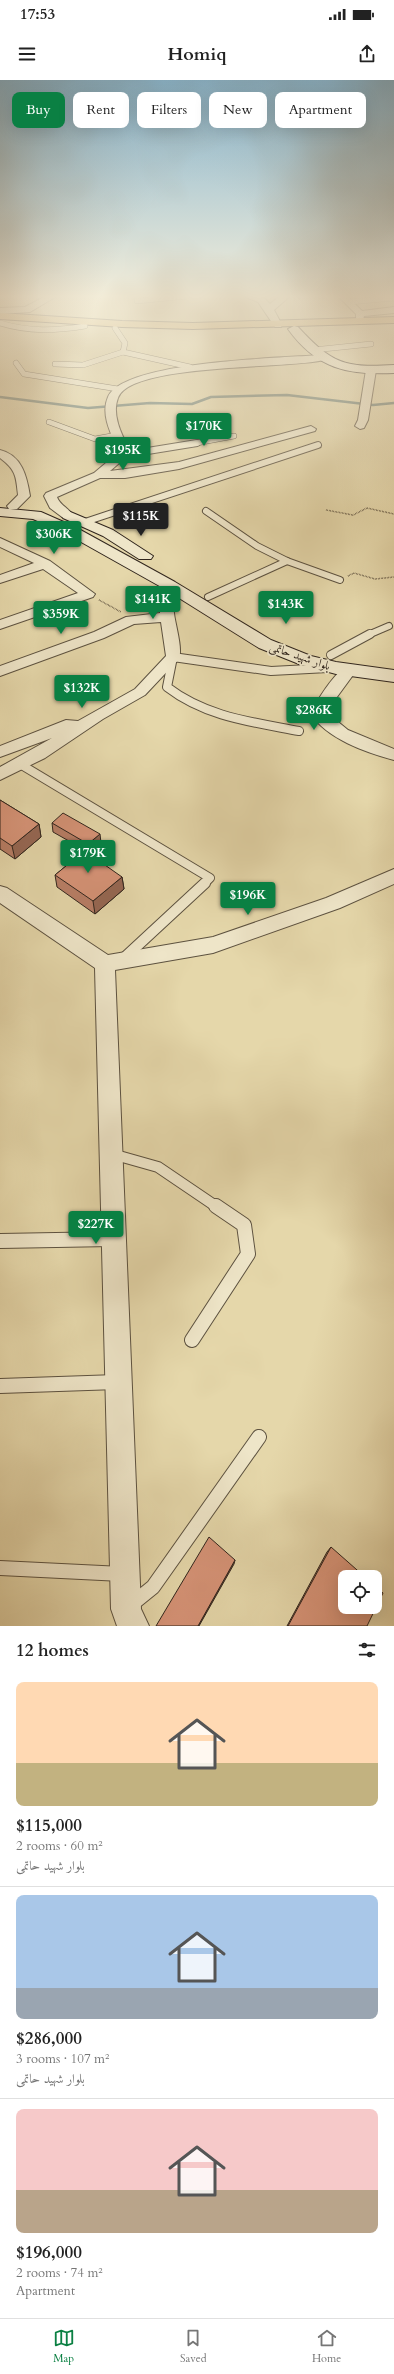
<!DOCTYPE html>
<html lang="en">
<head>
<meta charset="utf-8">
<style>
	body { margin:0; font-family:Cardo,Amiri,serif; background:#f6f6f6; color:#222; height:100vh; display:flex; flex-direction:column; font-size:15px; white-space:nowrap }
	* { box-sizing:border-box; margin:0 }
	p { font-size:13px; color:#767676 }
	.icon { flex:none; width:22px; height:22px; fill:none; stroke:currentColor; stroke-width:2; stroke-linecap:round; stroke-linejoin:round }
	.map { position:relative; height:1546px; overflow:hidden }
	.side { display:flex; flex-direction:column; background:#fff; flex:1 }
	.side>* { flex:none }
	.banner { position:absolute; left:12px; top:12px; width:370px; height:36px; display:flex; gap:8px }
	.tools { position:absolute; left:338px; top:1490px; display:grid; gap:8px }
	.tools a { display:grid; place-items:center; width:44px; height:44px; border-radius:8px; background:#fff; box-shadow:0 4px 16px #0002; font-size:20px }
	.price { position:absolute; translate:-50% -34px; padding:0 9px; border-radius:4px; background:#0b8043; color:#fff; font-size:13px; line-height:26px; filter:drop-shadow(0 1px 2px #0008) }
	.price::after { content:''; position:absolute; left:50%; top:24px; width:12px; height:9px; margin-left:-6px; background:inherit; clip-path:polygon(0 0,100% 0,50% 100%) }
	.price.selected { background:#222; color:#fff }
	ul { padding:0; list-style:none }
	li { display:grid; align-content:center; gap:8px; height:212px; padding:0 16px }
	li+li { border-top:1px solid #e0e0e0 }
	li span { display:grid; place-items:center; height:124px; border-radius:8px; color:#555 }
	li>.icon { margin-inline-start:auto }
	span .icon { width:72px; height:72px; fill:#fffc; stroke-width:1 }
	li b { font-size:17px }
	h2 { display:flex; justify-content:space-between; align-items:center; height:48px; padding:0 16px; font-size:17px }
	.tag { padding:0 14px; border-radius:8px; background:#fff; box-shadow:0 4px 16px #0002; font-size:14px; line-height:36px }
	.tag.selected { background:#0b8043; color:#fff }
	.status { display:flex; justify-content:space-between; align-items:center; height:28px; padding:0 20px; background:#fff; direction:ltr }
	.status svg { height:11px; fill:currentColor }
	header { display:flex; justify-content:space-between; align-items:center; height:52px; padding:0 16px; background:#fff; font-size:18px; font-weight:800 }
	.tabs { display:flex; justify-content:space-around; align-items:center; height:56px; border-top:1px solid #e0e0e0; background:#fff; font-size:11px; color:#767676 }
	.tabs a { display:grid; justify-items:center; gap:2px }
	.tabs .selected { color:#0b8043 }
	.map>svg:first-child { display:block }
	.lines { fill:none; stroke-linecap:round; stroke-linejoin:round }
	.stream { stroke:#6d7e73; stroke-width:2.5 }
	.lane-far4-casing { stroke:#5d5240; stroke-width:6 }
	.lane-far3-casing { stroke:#5d5240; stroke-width:8 }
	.lane-far2-casing { stroke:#5d5240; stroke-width:10 }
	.lane-far1-casing { stroke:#5d5240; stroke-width:12 }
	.lane-casing { stroke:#5d5240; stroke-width:16 }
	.street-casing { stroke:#5d5240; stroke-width:2 }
	.secondary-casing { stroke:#30251d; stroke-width:2 }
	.primary-casing { stroke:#30251d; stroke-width:2 }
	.path { stroke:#30251d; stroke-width:1.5; stroke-dasharray:0.5 1; stroke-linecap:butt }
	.lane-far4 { stroke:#eee5c8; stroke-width:5 }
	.lane-far3 { stroke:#eee5c8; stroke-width:6 }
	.lane-far2 { stroke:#eee5c8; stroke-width:8 }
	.lane-far1 { stroke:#eee5c8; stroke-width:10 }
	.lane { stroke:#eee5c8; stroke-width:14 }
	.street { fill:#eee5c8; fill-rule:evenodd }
	.secondary { fill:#eee5c8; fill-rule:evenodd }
	.primary { fill:#e2bc75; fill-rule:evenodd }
	.wall { fill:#b87e66; stroke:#30251d }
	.shaded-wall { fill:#966753; stroke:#30251d }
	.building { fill:#d69377; stroke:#30251d }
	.labels { text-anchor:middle; stroke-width:3.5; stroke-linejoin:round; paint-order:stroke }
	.far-street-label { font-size:12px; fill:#30251d; stroke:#eee5c8 }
</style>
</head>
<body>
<div class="status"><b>17:53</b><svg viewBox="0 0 49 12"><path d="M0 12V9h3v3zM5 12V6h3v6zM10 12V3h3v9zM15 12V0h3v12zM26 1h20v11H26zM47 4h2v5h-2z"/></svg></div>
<header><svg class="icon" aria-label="menu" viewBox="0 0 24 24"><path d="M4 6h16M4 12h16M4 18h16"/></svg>Homiq<svg class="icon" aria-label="share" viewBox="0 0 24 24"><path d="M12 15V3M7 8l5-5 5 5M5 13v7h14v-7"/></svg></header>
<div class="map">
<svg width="394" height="1546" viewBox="0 0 394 1546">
	<rect width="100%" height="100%" fill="#e5d7aa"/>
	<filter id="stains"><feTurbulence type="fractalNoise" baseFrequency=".005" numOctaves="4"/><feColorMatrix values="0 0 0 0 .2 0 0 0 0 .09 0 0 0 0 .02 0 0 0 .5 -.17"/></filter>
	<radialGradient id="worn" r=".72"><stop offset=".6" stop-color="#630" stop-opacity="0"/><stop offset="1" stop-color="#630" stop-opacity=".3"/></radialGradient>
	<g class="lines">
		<polyline class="stream" points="0,317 88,328 150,323 192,324 211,317 287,315 373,325 394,323"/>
		<defs>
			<g id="lane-far4">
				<polyline points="301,216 318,216"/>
				<polyline points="137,221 187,216"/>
				<polyline points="349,222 394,218"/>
				<path d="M0,243C29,252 55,251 85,246"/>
				<polyline points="115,248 125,263 123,272 190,287"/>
				<polyline points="313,270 371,264"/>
				<polyline points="16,283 24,294 118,309"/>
				<polyline points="55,284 83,285 123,272"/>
				<polyline points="49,342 95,359 117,355"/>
				<polyline points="191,364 234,356"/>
			</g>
			<g id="lane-far3">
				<polyline points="123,375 197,363"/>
				<polyline points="206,431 257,466 287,481 340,500"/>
				<polyline points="85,442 318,365"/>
				<polyline points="208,517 287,481"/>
				<polyline points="368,555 389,546"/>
			</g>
			<g id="lane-far2">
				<polyline points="331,575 370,554"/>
				<path d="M299,651C252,642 206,637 167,607L173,577L271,591L328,588"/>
				<polyline points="20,684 210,798 204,804"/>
			</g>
			<g id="lane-far1">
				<polyline points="123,879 205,803"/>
				<polyline points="112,1074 158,1087 217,1127"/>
			</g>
			<g id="lane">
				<polyline points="0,1161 112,1159"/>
				<polyline points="192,1260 248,1174 244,1145 216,1126"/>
				<polyline points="0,1306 117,1302"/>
				<polyline points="0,1488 122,1494"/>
				<polyline points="132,1524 153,1507 259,1357"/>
			</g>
			<g id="street">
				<polygon points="46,216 57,216 30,232 0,234 0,228 25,227"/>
				<polygon points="243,216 264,218 270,224 280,216 290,216 274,230 282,245 281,247 275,247 258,222"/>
				<polygon points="338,216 347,216 362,231 394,227 394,233 364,236 362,244 356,244 356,234"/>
				<path d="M321,275L326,278L324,280C290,289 130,283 118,318C111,336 123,357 131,373L110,391L179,382L311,346L316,349L315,351L179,389L125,398H100L57,417C60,425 67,427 72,434L70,437H62L50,428L44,416L46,413L94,393L119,372C112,356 100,335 108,317C123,281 282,278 321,275Z"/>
				<polygon points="371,287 376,290 368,340 364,348 360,349 355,346 358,340 366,290"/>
				<path d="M0,370C22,375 27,397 30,416L17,429H9L7,426L18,415C16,396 16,390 0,378Z"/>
				<polygon points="0,458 50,481 95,514 93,517 0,549 0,540 78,513 43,489 0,503 0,495 34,483 0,467"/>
				<path d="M169,501L176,505C174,515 172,524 174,533C175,544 184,572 178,580L145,615L103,639L45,678L0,700V687L52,658L0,677V666L66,640L78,641L135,609L166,576L161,542L134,544L104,558L0,596V586L94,552L126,537L160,533L162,505Z"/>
				<path d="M349,586L356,591L326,632L348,650L394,669V680C365,672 327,659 310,633C318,620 335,590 349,586Z"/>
				<polygon points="394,789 394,804 340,828 213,873 115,890 141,1529 149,1546 117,1546 111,1529 95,888 0,823 0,806 7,808 108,875 213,857 326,818"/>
			</g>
			<g id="secondary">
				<path d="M294,246L298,247C332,284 345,288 394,285V293C347,295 317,289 288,249Z"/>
				<polygon points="0,428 41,432 75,447 175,502 271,560 311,576 336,582 394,590 394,602 336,594 299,584 259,568 163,508 65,453 33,439 0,436"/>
				<polygon points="68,431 113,450 153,476 151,479 139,479 103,456 63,438 61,435"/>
			</g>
			<polygon id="primary" points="0,233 122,241 193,243 394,237 394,243 193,249 122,247 0,239"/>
		</defs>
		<use href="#lane-far4" class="lane-far4-casing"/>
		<use href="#lane-far3" class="lane-far3-casing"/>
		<use href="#lane-far2" class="lane-far2-casing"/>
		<use href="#lane-far1" class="lane-far1-casing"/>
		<use href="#lane" class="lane-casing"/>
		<use href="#street" class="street-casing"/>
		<use href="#secondary" class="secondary-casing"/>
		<use href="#primary" class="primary-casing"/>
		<g class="path">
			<polyline points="326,430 353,435 367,428 394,434"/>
			<polyline points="348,496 354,493 375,499 394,497"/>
			<polyline points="99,520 121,532"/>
		</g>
		<use href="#lane-far4" class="lane-far4"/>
		<use href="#lane-far3" class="lane-far3"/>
		<use href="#lane-far2" class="lane-far2"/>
		<use href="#lane-far1" class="lane-far1"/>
		<use href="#lane" class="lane"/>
		<use href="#street" class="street"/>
		<use href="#secondary" class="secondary"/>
		<use href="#primary" class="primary"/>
	</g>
	<g class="wall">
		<polygon points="0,720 39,744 41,757 15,779 0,769"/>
		<polygon points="52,743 101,763 90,773 53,752"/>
		<polygon points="65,777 122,797 124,809 95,834 57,807 55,795 66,786"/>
		<polygon points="331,1467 367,1546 287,1546 327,1472"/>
	</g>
	<g class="shaded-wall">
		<polygon points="39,744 41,757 15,779 12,766"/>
		<polygon points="100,754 101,763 90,773 88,764"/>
		<polygon points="122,797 124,809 95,834 93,821"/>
		<polygon points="235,1480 234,1484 199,1546 198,1546"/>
	</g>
	<g class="building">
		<polygon points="0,720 39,744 12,766 0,758"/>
		<polygon points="63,733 100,754 88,764 52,743"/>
		<polygon points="78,766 122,797 93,821 55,795 72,781 65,777"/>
		<polygon points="209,1457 235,1480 198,1546 156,1546"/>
		<polygon points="331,1467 365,1497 345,1497 345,1527 375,1527 375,1506 383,1513 367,1546 288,1546"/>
	</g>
	<linearGradient id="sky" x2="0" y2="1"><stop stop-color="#87b6d0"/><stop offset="0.5" stop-color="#f3edd9"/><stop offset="1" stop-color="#f3edd9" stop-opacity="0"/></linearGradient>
	<rect width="394" height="433" fill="url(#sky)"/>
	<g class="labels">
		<g class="far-street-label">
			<text transform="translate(300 576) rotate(19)" y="4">بلوار شهید حاتمی</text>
		</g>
	</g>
	<rect width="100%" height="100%" filter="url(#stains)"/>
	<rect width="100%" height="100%" fill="url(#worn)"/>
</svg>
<div class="tools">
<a><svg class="icon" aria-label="locate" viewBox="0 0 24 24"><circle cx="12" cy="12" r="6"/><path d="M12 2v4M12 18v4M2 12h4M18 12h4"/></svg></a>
</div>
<b class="price" style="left:204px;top:367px">$170K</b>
<b class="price" style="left:123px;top:391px">$195K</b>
<b class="price selected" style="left:141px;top:457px">$115K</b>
<b class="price" style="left:54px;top:475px">$306K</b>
<b class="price" style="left:153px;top:540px">$141K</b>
<b class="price" style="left:286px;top:545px">$143K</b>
<b class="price" style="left:61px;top:555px">$359K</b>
<b class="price" style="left:82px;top:629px">$132K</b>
<b class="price" style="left:314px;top:651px">$286K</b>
<b class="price" style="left:88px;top:794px">$179K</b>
<b class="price" style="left:248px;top:836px">$196K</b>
<b class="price" style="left:96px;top:1165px">$227K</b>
<div class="banner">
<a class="tag selected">Buy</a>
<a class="tag">Rent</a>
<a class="tag">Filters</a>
<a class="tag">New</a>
<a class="tag">Apartment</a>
</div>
</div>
<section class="side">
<h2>12 homes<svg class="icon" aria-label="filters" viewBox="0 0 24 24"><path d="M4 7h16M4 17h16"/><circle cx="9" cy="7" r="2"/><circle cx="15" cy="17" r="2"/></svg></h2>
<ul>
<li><span style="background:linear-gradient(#ffd9b3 65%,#c2b280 0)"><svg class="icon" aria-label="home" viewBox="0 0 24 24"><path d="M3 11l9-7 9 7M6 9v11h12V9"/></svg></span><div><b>$115,000</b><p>2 rooms · 60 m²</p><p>بلوار شهید حاتمی</p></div></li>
<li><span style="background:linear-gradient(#a9c7e8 75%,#9aa5b1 0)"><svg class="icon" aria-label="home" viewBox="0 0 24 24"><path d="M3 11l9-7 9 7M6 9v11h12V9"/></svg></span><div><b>$286,000</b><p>3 rooms · 107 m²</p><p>بلوار شهید حاتمی</p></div></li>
<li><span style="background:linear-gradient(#f6c9c9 65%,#b9a48a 0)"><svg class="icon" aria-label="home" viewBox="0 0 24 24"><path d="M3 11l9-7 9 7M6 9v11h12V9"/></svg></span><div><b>$196,000</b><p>2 rooms · 74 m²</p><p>Apartment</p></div></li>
</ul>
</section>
<nav class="tabs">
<a class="selected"><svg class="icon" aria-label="map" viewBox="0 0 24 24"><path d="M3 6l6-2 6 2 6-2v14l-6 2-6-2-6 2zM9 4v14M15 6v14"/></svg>Map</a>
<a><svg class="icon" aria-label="saved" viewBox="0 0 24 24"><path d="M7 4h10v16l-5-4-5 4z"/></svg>Saved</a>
<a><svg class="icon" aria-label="home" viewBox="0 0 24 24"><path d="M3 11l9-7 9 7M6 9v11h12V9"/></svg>Home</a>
</nav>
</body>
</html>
